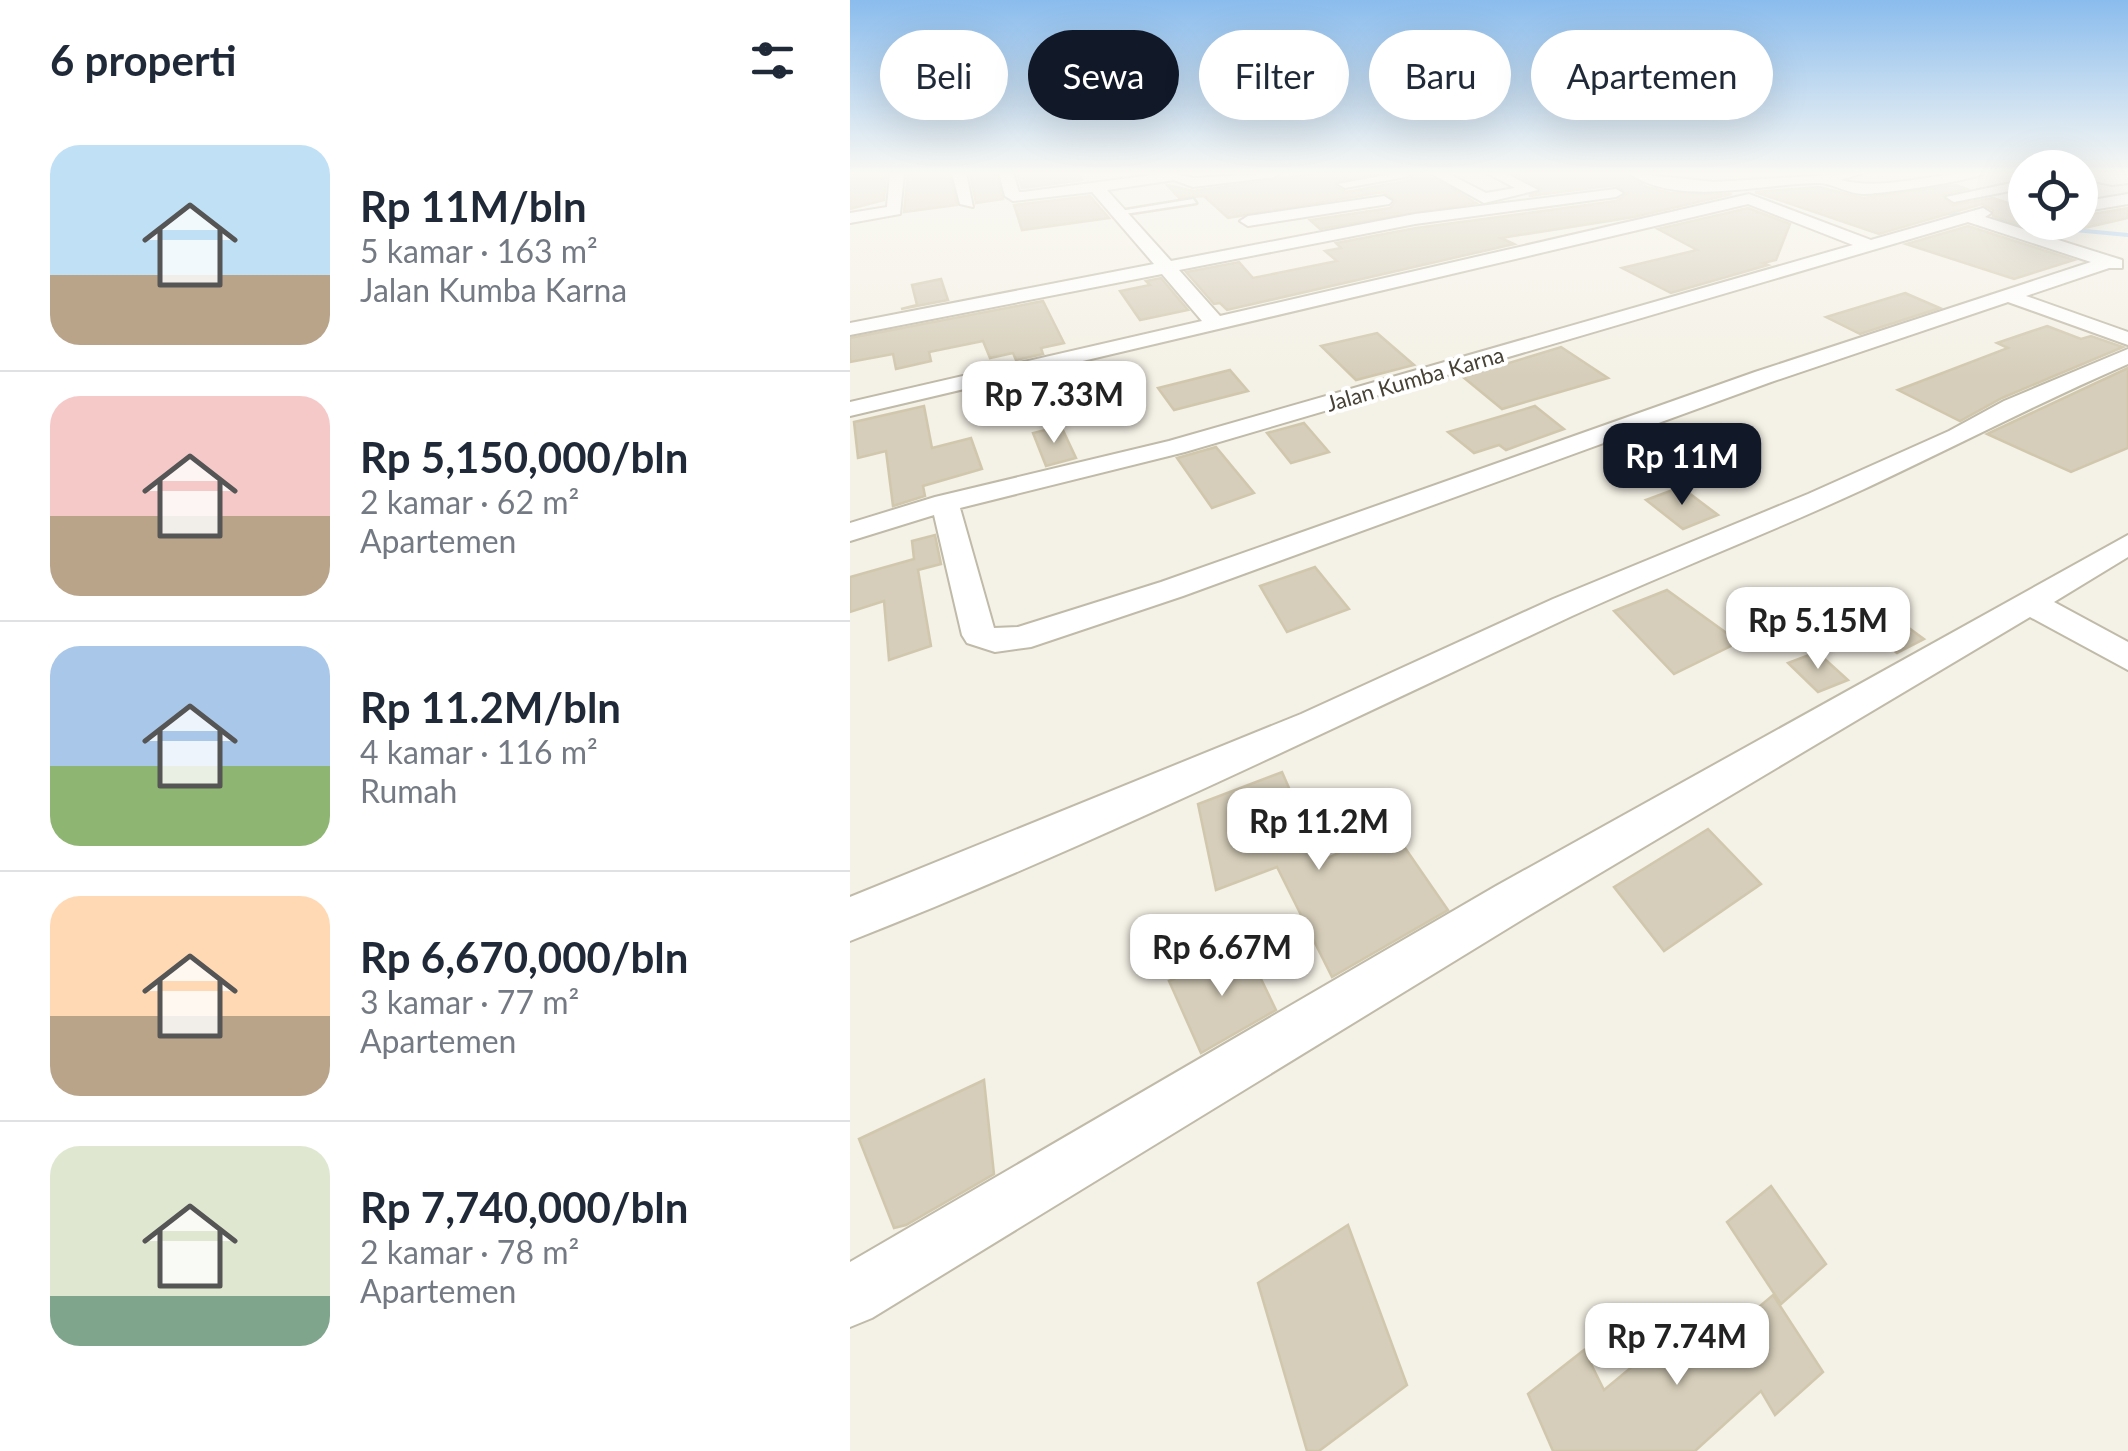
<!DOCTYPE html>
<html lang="id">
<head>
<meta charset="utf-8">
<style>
	body { margin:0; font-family:Lato,sans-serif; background:#f6f6f7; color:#1f2937; height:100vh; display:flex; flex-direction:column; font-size:38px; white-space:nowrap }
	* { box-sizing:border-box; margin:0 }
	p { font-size:32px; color:#747a83 }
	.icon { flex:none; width:55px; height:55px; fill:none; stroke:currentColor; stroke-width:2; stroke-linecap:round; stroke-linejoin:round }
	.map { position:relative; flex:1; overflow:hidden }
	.drawer { display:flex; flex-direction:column; background:#fff; width:850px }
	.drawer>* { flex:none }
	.hud { position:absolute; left:30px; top:30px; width:950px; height:90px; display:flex; gap:20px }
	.buttons { position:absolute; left:1158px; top:150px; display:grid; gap:20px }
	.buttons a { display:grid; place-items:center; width:90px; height:90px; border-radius:50%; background:#fff; box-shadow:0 10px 40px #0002; font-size:50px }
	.price { position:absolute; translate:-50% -85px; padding:0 22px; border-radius:20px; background:#fff; color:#222; font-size:32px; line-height:65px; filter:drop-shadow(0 2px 5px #0008) }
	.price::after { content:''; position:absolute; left:50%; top:60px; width:30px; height:22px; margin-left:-15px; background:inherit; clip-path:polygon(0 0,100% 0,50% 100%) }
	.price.active { background:#111827; color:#fff }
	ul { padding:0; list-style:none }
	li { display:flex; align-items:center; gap:30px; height:250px; padding:0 50px }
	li+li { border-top:2px solid #e0e1e3 }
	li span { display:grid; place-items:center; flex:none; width:280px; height:200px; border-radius:30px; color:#555 }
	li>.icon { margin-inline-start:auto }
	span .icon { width:120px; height:120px; fill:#fffc; stroke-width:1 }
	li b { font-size:42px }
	h2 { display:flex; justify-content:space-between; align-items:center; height:120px; padding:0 50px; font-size:42px }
	.pill { padding:0 35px; border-radius:45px; background:#fff; box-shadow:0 10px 40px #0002; font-size:35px; line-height:90px }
	.pill.active { background:#111827; color:#fff }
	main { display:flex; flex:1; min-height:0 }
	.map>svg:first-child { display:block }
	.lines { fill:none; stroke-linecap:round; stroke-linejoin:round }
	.stream { stroke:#9ec8f4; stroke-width:4 }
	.building { fill:#d6ceba; stroke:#d1c7ad; stroke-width:2.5 }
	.service-casing { stroke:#c0baa8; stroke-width:5 }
	.minor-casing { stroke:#c0baa8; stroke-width:4 }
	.service { fill:#fff; fill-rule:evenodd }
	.minor { fill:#fff; fill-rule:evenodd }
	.labels { text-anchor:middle; stroke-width:8; stroke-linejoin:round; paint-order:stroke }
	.far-street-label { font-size:22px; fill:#474235; stroke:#fff }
</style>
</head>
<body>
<main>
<section class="drawer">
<h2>6 properti<svg class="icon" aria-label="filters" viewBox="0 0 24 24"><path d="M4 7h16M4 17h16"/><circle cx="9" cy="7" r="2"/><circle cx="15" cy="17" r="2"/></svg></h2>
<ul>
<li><span style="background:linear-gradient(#bfe0f5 65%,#b9a48a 0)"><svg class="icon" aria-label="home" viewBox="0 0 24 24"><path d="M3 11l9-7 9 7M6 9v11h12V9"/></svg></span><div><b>Rp 11M/bln</b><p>5 kamar · 163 m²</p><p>Jalan Kumba Karna</p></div></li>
<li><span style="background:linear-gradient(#f6c9c9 60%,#b9a48a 0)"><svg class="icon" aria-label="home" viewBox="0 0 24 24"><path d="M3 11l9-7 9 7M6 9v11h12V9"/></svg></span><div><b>Rp 5,150,000/bln</b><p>2 kamar · 62 m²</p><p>Apartemen</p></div></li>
<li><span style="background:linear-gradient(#a9c7e8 60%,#8fb573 0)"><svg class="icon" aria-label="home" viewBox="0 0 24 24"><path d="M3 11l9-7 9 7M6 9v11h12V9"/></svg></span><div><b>Rp 11.2M/bln</b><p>4 kamar · 116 m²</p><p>Rumah</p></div></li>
<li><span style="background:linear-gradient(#ffd9b3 60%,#b9a48a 0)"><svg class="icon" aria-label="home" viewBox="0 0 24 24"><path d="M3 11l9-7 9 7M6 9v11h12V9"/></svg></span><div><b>Rp 6,670,000/bln</b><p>3 kamar · 77 m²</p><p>Apartemen</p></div></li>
<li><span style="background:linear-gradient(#dfe7d0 75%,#7fa58c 0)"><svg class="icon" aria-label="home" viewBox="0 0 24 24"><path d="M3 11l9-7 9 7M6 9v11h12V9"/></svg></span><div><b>Rp 7,740,000/bln</b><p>2 kamar · 78 m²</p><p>Apartemen</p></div></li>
</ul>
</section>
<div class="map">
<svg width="1278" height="1451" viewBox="0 0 1278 1451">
	<rect width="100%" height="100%" fill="#f4f1e6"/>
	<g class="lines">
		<g class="stream">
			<polyline points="1091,212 1178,225"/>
			<polyline points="1214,229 1278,235"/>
		</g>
	</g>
	<g class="building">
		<polygon points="0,173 36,173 34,200 0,209"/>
		<polygon points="58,173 99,173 107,205 54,212"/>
		<polygon points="120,173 146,173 153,199 126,203"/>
		<polygon points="167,173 229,173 232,180 172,188"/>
		<polygon points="469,173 528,173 485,182 486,187 496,192 562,180 562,173 577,173 626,203 470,229 460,220 540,208 546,201 533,192 378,218 354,196 329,198 317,185 343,191"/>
		<polygon points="663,173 775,173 797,187 820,193 882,194 784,217 651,238 664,244 377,310 370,303 364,304 336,272 389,262 403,278 487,261 475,251 491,248 486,243 566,228 766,201 777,194 766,185 679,196 692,189"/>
		<polygon points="1106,185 1117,189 1093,195 1102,205 1143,198 1164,205 1175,203 1175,222 1230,222 1230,216 1278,208 1278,218 1204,235 1143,216 1143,210 1132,204 1029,234 905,192 969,187 1013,198"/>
		<polygon points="240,196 259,218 172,230 164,205"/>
		<polygon points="898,208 940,224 926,260 913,263 918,265 821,293 772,268 847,250 808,229"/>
		<polygon points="1118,226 1224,260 1164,279 1056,244"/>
		<polygon points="311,278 338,310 290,320 270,291 300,285 296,281"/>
		<polygon points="91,279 98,300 51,309 67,305 62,285"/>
		<polygon points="1055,293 1090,308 1010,334 976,317"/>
		<polygon points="193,301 214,343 191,348 193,354 166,360 163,353 140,358 133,341 79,352 81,361 46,369 43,354 0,362 0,338"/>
		<polygon points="1197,326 1231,339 1241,336 1273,347 1152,398 1110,421 1048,390 1158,348 1147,343"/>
		<polygon points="527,333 564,365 506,380 471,346"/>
		<polygon points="711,347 758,378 652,409 613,377"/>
		<polygon points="1278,368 1278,448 1221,472 1137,434"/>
		<polygon points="380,370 398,391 324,410 308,388"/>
		<polygon points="203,372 213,394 184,401 175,379"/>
		<polygon points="74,406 82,448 121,438 132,469 73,486 75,496 43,506 36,451 8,458 4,422"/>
		<polygon points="685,406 714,429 656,450 649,445 624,453 598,432"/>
		<polygon points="454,423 479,452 441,463 417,433"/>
		<polygon points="871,424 904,445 792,484 759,456"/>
		<polygon points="211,426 226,458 196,466 183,433"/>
		<polygon points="366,447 404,493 362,508 327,458"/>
		<polygon points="831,487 868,515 833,529 796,500"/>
		<polygon points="85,535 91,564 68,570 81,646 39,660 34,601 0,612 0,577 64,559 62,541"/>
		<polygon points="465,567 499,609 437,632 410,586"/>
		<polygon points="817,590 889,642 824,674 764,611"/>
		<polygon points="1007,590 1074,639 1047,653 980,602"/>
		<polygon points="967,652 998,680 968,692 938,663"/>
		<polygon points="432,772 471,861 542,829 598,910 482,977 427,867 366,890 348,804"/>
		<polygon points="858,829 911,884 814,951 764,887"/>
		<polygon points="396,948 426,1010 351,1053 319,981"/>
		<polygon points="134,1080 144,1174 56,1225 44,1228 9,1139"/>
		<polygon points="921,1186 976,1264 931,1304 877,1222"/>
		<polygon points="498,1225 557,1385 469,1451 457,1451 408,1283"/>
		<polygon points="923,1295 973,1372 925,1415 911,1391 845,1451 703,1451 678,1394 734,1350 754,1390 847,1313 865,1344"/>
	</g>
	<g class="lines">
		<defs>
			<polygon id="service" points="343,199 346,203 268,215 264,212"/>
			<g id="minor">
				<polygon points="40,173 54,173 50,214 0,223 0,213 37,207"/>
				<polygon points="102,173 116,173 123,207 110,204"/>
				<path d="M149,173H163L169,192H173L318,173L344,178L431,173L424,177L343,187L324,180L257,190L321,261L565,214L766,189L773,193L766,197L565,224L329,270L370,316L899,194L1021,240L1133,208L1141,213L1135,217L1272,260V268H1259L1176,296L1278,332V345L1158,302L921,382L333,596L181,647L145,652L117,643L112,635L84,515L0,541V523L85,497L319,441L1003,245L898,204L0,416V402L352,321L312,274L0,335V323L304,264L242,192L163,201L155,196ZM1118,222L1241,262L905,372L311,582L168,627L144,628L110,508L335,452Z"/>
				<polygon points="547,173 561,176 495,188 488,184"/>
				<polygon points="580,173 597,173 636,193 665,188 637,173 655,173 688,190 634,203"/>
				<path d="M779,173L864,182L1014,173L990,180C1036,192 1087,171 1134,173C1121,181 1032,194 1013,194C998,194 982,183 969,183C914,183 827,208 779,173Z"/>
				<polygon points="1230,173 1278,175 1278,183 1262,185 1230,178"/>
				<polygon points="1175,180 1175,188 1104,202 1096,197"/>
				<polygon points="1278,194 1278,204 1230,212 1230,202"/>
				<polygon points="534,196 542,201 539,204 398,226 390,221 398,216"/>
				<path d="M1278,349V364C1188,403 1102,448 1012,490C917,534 818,572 722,616C483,728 246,844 0,941V897L451,714L703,599L958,494L1099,431L1154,401Z"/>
				<polygon points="1278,535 1278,557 1204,602 1278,642 1278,670 1180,617 678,916 22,1318 0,1327 0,1262 646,886"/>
			</g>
		</defs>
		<use href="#service" class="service-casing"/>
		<use href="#minor" class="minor-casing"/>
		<use href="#service" class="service"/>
		<use href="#minor" class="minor"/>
	</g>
	<linearGradient id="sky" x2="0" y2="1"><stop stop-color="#8abced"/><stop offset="0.46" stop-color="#faf9f4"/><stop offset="1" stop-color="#faf9f4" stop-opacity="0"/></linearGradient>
	<rect width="1278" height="376" fill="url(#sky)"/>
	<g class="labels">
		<g class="far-street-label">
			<text transform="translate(565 379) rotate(-16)" y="8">Jalan Kumba Karna</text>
		</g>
	</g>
</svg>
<div class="buttons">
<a><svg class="icon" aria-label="locate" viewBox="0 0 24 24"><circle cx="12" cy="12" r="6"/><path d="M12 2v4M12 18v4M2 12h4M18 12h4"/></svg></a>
</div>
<b class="price" style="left:204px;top:446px">Rp 7.33M</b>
<b class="price active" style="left:832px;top:508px">Rp 11M</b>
<b class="price" style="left:968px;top:672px">Rp 5.15M</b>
<b class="price" style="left:469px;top:873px">Rp 11.2M</b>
<b class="price" style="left:372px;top:999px">Rp 6.67M</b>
<b class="price" style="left:827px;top:1388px">Rp 7.74M</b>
<div class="hud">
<a class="pill">Beli</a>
<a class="pill active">Sewa</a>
<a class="pill">Filter</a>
<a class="pill">Baru</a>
<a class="pill">Apartemen</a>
</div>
</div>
</main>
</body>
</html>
